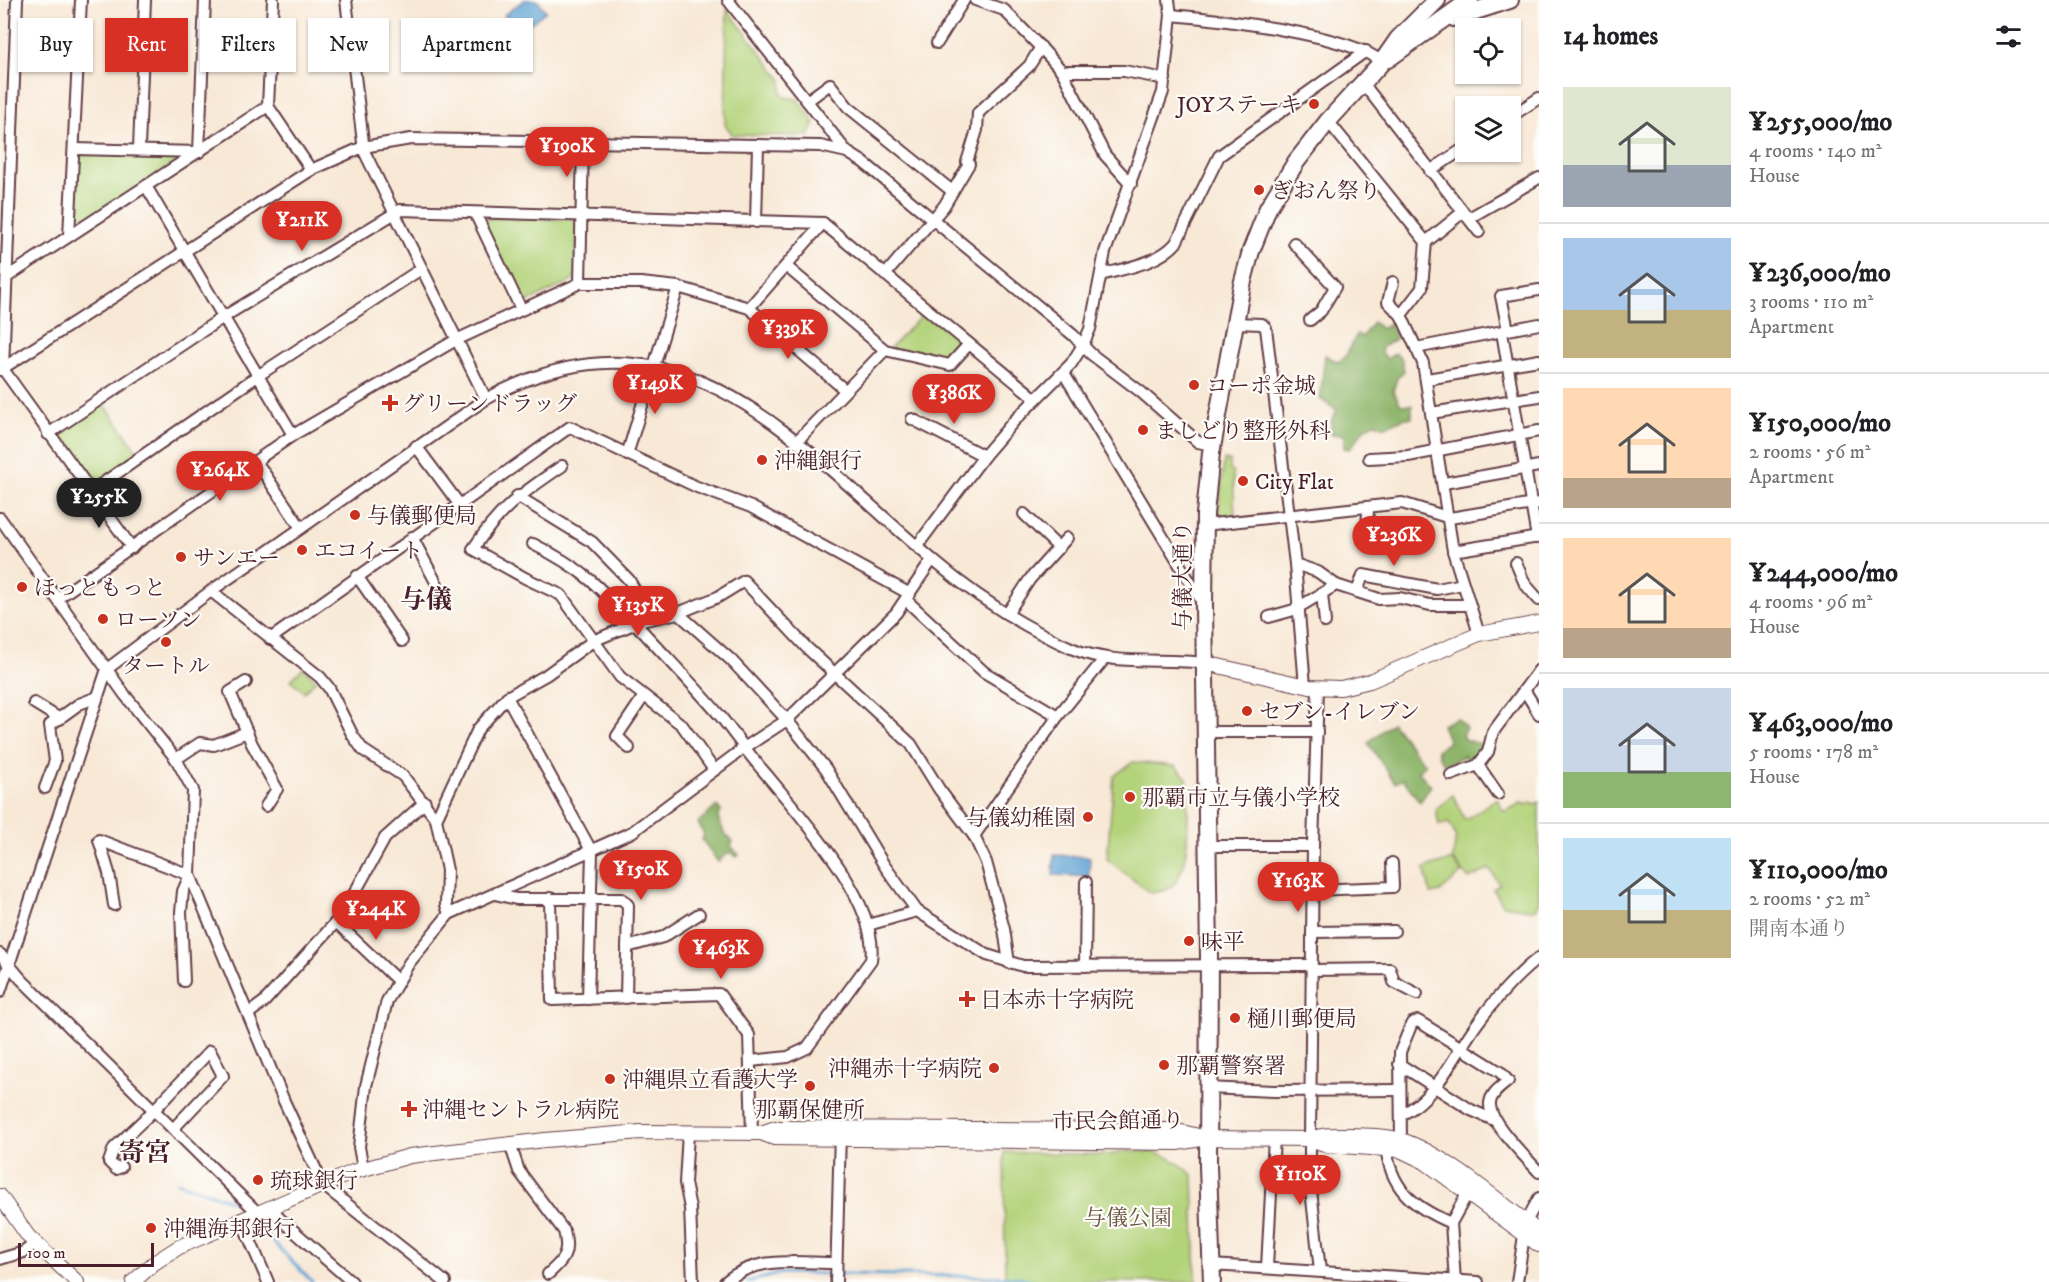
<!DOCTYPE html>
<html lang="en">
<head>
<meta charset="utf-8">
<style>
	body { margin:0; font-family:"IM FELL DW Pica","Noto Serif JP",serif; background:#f2f2f2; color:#202124; height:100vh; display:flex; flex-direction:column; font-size:22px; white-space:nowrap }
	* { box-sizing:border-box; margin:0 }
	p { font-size:20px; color:#757577 }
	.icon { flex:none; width:33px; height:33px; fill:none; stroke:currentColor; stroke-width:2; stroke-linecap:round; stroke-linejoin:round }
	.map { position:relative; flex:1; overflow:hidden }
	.panel { display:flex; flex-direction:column; background:#fff; width:510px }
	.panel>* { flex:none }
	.banner { position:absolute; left:18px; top:18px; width:570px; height:54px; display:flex; gap:12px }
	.fabs { position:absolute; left:1455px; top:18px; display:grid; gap:12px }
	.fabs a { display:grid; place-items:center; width:66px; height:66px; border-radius:0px; background:#fff; box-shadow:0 2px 4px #0004; font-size:30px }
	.scale { position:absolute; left:18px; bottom:15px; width:136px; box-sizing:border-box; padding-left:6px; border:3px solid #4a1f2b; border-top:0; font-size:16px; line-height:21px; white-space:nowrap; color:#4a1f2b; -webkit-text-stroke:4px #fdfcf7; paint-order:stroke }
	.price { position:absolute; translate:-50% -51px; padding:0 14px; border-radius:21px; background:#d93025; color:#fff; font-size:20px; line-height:39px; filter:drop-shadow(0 2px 3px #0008) }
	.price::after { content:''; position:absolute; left:50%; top:36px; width:18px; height:14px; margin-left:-9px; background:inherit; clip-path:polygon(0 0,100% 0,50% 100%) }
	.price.current { background:#222; color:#fff }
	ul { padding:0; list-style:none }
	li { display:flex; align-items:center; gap:18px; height:150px; padding:0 24px }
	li+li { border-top:2px solid #e0e0e0 }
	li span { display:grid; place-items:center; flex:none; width:168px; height:120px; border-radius:0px; color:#555 }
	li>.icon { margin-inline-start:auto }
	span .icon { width:72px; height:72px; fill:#fffc; stroke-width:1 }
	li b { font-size:26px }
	h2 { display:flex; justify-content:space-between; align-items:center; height:72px; padding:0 24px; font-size:26px }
	.tag { padding:0 21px; border-radius:0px; background:#fff; box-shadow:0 2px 4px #0004; font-size:21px; line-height:54px }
	.tag.current { background:#d93025; color:#fff }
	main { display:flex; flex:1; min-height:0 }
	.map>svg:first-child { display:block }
	.green { fill:#b3d37a; stroke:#7e7952; stroke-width:1.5 }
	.forest { fill:#8eb56a; stroke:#6c6a4a; stroke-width:1.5 }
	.water { fill:#63a5d6; stroke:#566280; stroke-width:1.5 }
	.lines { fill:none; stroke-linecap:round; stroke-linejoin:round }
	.stream { stroke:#63a5d6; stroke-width:3 }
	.minor-casing { stroke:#643d45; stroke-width:14 }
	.major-casing { stroke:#643d45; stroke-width:16 }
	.highway-casing { stroke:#643d45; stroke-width:20 }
	.minor { stroke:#fff; stroke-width:10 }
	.major { stroke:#fff; stroke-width:14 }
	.highway { stroke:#fff; stroke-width:16 }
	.poi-dot { fill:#c8321e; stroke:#fdfcf7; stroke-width:2 }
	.labels { text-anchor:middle; stroke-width:4.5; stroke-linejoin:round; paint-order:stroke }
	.poi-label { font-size:22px; fill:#4a1f2b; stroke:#fdfcf7; text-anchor:start }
	.street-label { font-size:22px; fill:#4a1f2b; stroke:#fdfcf7 }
	.park-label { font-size:22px; fill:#6a5543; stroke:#fdfcf7 }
	.quarter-label { font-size:26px; font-weight:bold; fill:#4a1f2b; stroke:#fdfcf7 }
</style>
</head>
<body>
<main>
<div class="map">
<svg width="1539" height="1282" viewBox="0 0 1539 1282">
	<rect width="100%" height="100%" fill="#fdfcf7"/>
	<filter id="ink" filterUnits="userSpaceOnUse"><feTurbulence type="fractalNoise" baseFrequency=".0167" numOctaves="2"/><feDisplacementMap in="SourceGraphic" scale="12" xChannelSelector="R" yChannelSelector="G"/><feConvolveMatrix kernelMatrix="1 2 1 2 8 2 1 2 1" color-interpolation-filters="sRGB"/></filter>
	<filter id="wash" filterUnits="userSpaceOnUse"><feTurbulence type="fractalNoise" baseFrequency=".008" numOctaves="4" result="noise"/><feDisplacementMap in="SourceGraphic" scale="24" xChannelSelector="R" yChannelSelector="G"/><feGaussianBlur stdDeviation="1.35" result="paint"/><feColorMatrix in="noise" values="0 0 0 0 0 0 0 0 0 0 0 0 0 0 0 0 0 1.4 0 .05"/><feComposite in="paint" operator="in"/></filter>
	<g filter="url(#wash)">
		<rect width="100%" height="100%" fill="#f8e8d6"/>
		<g class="green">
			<polygon points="727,9 782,80 781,93 784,97 797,99 815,123 809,136 733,135 725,125"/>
			<polygon points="78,154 172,154 178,161 78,227 75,224"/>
			<polygon points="489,218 571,219 577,224 576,276 572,281 528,302 521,299 484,225"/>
			<polygon points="925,312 960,341 961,347 951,360 945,362 890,348"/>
			<polygon points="101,399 140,455 91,489 55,430"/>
			<polygon points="1224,460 1230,461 1230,470 1233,472 1235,521 1217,523"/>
			<polygon points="303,668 316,680 304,692 291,680"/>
			<path d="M1133,762L1175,766L1187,778C1187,805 1194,874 1168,889C1163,892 1155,892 1150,893L1107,859L1114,776Z"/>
			<polygon points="1453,795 1465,820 1497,798 1504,812 1523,802 1525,805 1532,802 1534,805 1539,802 1539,901 1535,910 1503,905 1493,889 1500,884 1489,869 1469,879 1453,859 1456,836 1449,823 1439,825 1436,809"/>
			<polygon points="1452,860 1462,873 1440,892 1431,894 1424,868"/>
			<path d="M1128,1151C1159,1151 1170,1154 1193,1175L1196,1282H1005L1004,1152L1108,1155Z"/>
		</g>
		<g class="forest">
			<polygon points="1373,322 1382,329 1390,324 1396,339 1383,346 1381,352 1387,359 1395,353 1402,360 1404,371 1397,378 1393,391 1401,405 1412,405 1412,418 1404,418 1386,427 1374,423 1364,429 1350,449 1344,448 1344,435 1331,434 1331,421 1337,410 1320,399 1325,355 1338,362 1345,357 1357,334 1362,337"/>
			<polygon points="1457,718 1466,728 1462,735 1465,740 1485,745 1479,758 1470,763 1464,756 1445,765 1439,757 1437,750 1449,742 1442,725"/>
			<polygon points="1392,723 1425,765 1418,771 1431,786 1420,802 1403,779 1395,783 1368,743"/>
			<polygon points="717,806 721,811 718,818 724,832 733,842 731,846 739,855 737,857 729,852 718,862 702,840 704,834 698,823"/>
		</g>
		<g class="water">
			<polygon points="524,0 537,0 546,11 519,33 504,15"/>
			<polygon points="1054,855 1090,857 1089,877 1053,875"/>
		</g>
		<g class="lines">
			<g class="stream">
				<polyline points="177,1182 240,1204"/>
				<polyline points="259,1227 312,1282"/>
				<polyline points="747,1282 783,1273 1017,1277 1038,1282"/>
			</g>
		</g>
	</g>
	<g filter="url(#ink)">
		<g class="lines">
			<defs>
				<g id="minor">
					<polyline points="17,0 3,369 132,548"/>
					<polyline points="273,0 268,106 311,170"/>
					<polyline points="346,0 364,151 486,399"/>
					<polyline points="728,0 847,152"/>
					<polyline points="975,0 1004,10 1045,52 1062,71 1105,155 1131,184"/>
					<path d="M1171,15C1218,19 1349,34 1382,62"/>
					<polyline points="937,43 964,0"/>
					<polyline points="1062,71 1124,71 1165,79"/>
					<polyline points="1362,82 1479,232"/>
					<polyline points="807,101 830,84 848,107 952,191"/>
					<polyline points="1510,117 1539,98"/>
					<polyline points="1328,121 1426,242 1422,288 1401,315 1423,363 1453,551 1479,634"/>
					<polyline points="139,148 145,0"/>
					<polyline points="75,149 199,152"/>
					<polyline points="199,152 205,0"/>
					<polyline points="967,162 977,130 978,113 1029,66 1041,47"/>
					<polyline points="1430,171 1466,147"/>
					<polyline points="146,186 293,435"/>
					<polyline points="475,213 521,309"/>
					<polyline points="1469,218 1539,178"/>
					<polyline points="756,222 758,145"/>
					<polyline points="69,236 81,0"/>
					<polyline points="1426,242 1463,212"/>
					<polyline points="1294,243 1335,287 1321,311 1310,320"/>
					<polyline points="787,267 885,350 950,365 969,344"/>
					<polyline points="885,275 944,206 969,164"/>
					<path d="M1101,275C1126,268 1159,263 1176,243L1219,156L1366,51"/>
					<polyline points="7,277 268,106"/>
					<polyline points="1393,282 1388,302 1401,315"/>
					<polyline points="580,283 583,142"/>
					<polyline points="749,308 823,223"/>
					<polyline points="1235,323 1262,324 1266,328 1295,564 1305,686"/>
					<polyline points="1508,330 1501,296 1539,290"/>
					<polyline points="1502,332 1537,538"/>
					<polyline points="1416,348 1539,324"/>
					<polyline points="0,370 311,170 363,147 411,139 820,146 847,152 863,162 1073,335 1091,354 1141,392 1198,442 1212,445"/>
					<polyline points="1063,372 1204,605"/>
					<polyline points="1427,379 1539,360"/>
					<polyline points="1431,413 1539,396"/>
					<polyline points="912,419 984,456"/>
					<polyline points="48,434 225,316 400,210 823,223 1036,399"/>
					<polyline points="796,442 885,350"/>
					<polyline points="416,446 459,504"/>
					<polyline points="627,455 678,287"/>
					<polyline points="1369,458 1408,456 1539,431"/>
					<polyline points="256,461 301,528"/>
					<path d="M562,466C521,494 501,507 473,549L525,578L561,595L620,677L682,725L714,770"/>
					<polyline points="1444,483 1539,466"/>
					<polyline points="90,492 259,375 421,269"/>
					<polyline points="517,496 592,542 629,580 634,589 641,621"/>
					<polyline points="1368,507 1367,540 1371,541"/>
					<polyline points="1024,514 1059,548"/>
					<polyline points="0,518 125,695 176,759 193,790 190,875 183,891 181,912 184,981"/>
					<polyline points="1204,525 1402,503 1450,518 1539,503"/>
					<polyline points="412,537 439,588"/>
					<path d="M533,544C581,568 598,584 632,624"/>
					<polyline points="917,546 984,456 1014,421 1071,364 1083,345 1090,329 1105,252 1163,92 1171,15 1169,0"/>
					<polyline points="1453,551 1539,537"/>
					<polyline points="1516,563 1525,584 1539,600"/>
					<polyline points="1295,564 1318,572 1336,585"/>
					<polyline points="357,576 402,641"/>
					<polyline points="211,591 320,677 329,688 353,736 363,750 403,776 436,819 447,870 446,905 449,914"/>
					<polyline points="1357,592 1363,575 1437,589 1463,584"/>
					<polyline points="1322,594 1325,622"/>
					<polyline points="58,598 293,435 456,340 580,283 641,283 678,287 749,308 845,390"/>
					<polyline points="906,600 984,672 1058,716"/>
					<polyline points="678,613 731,660 787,720 826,769 884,865 917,911 987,955 1023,966 1311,965"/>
					<polyline points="1007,614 1030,579 1067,538"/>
					<polyline points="1269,617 1294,610 1336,585 1379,599 1400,598 1430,605 1469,605"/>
					<path d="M635,623C663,654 694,685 721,717C736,736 750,756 766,774C801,817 880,902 871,960L807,1048L788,1057L751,1061"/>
					<polyline points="270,639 570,427 697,487 751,507 910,594"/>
					<polyline points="246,682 230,692 252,744 277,789 266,806"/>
					<polyline points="1318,688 1313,846 1310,1139 1310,1181 1320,1271"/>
					<polyline points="1525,691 1539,714"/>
					<polyline points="507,697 592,852 588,999"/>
					<polyline points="34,703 60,719"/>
					<polyline points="1206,732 1317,732"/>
					<polyline points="629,748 617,736 644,696"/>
					<polyline points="176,759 200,743 214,745 247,732"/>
					<polyline points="1478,765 1498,794"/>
					<polyline points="1451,775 1478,765 1488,752 1493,732 1539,670"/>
					<polyline points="45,788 55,761 50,725 79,704 95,698"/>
					<polyline points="436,819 478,729 507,697 546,675 593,641 641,621 678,613 718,597 744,581 807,648 911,744 939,789 974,836 986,862 1004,929 1009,963"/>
					<polyline points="974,836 1058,716 1105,658"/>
					<polyline points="1208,846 1313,846"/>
					<polyline points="1312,890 1393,887 1392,863"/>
					<polyline points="495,894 516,899 622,899 628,905 626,998"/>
					<polyline points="550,898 552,1000 719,994 749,1035 752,1133"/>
					<polyline points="114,905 109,873 99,840 190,875 284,1101 323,1185 445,1282"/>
					<polyline points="336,922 397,980"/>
					<polyline points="868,925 917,911"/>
					<polyline points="1312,932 1394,931"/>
					<polyline points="627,947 663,937 699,914"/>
					<polyline points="0,954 21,979 257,1212"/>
					<polyline points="1085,966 1086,882"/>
					<polyline points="1312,970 1390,969 1394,982 1417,994"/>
					<path d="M0,992L107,669L211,591L486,399C681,292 796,445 934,561C975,596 1022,626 1071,648C1114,667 1161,657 1205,663"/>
					<polyline points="249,1013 264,1002 336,922 348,905 385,838 425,802"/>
					<polyline points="1399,1064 1471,1110 1494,1120"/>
					<polyline points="1207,1088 1273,1091 1400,1090"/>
					<path d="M1401,1115C1439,1096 1454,1054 1479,1021C1493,1002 1520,971 1539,958"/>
					<polyline points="688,1133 685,1183 690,1208 693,1282"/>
					<path d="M1401,1140L1400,1052L1412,1023L1418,1021L1500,1072L1508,1081C1501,1087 1491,1093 1490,1103C1488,1122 1526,1157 1539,1172"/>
					<path d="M510,1144L519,1171L564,1231C570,1253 564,1260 548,1274"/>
					<path d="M1386,1144C1389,1188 1413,1207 1451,1223"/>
					<polyline points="121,1167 116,1169 109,1162 114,1148 154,1110 210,1051 223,1076 173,1129"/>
					<polyline points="363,1168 359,1147 366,1086 387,1001 409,963 449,914 632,832 744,748 787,720 896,613 932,560"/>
					<polyline points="272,1206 279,1218 352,1282"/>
					<polyline points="241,1219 268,1282"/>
					<polyline points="0,1259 24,1252 35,1243"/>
					<polyline points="1211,1265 1478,1282"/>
					<polyline points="1267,1267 1274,1138"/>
					<polyline points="1455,1281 1451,1223 1471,1187"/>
					<path d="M725,1282C757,1255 797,1263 836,1263"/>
					<polyline points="836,1282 840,1132"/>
					<polyline points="1517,1282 1526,1222 1539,1198"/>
				</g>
				<g id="major">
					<polyline points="1205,663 1310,687 1341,688 1370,681 1479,634 1539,623"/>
					<polyline points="761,1133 775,1128 1173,1130 1203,1137"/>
					<path d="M1310,1139C1324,1134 1336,1135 1351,1135C1367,1136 1385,1135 1401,1140C1445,1154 1502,1204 1539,1232"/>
					<polyline points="0,1196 28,1236 77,1282"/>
					<polyline points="133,1282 154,1263 179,1247 353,1172 410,1156 545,1140 641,1132 761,1133 774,1138 1177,1143 1207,1138 1310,1139 1327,1145 1400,1150 1425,1162 1539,1245"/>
				</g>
				<g id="highway">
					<polyline points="1454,18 1510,0"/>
					<polyline points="1388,59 1470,0"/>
					<polyline points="1212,1282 1208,1166 1209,956 1204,606 1205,514 1211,453 1242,285 1251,251 1268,208 1296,162 1328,121 1382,62 1398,39 1437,0"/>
				</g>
			</defs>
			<use href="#minor" class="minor-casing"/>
			<use href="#major" class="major-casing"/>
			<use href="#highway" class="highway-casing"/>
			<use href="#minor" class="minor"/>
			<use href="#major" class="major"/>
			<use href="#highway" class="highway"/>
		</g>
	</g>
	<g class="poi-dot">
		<circle cx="1314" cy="104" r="6"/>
		<circle cx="1259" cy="190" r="6"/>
		<circle cx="1194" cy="385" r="6"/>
		<path d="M387 394h6v6h6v6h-6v6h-6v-6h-6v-6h6z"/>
		<circle cx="1143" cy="430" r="6"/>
		<circle cx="762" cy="460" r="6"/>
		<circle cx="1243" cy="481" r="6"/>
		<circle cx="355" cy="515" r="6"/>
		<circle cx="302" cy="550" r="6"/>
		<circle cx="181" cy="557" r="6"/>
		<circle cx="22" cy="587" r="6"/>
		<circle cx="103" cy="619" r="6"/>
		<circle cx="166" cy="642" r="6"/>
		<circle cx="1247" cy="711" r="6"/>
		<circle cx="1130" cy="797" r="6"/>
		<circle cx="1088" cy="817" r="6"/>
		<circle cx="1189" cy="941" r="6"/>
		<path d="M964 990h6v6h6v6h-6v6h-6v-6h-6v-6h6z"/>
		<circle cx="1235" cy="1018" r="6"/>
		<circle cx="1164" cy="1065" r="6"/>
		<circle cx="994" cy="1068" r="6"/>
		<circle cx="610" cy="1079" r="6"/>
		<circle cx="810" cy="1086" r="6"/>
		<path d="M406 1100h6v6h6v6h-6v6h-6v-6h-6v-6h6z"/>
		<circle cx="258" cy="1180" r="6"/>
		<circle cx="151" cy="1228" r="6"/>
	</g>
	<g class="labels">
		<g class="poi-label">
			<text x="1302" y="112" text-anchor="end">JOYステーキ</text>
			<text x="1271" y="198">ぎおん祭り</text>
			<text x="1206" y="393">コーポ金城</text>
			<text x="402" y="411">グリーンドラッグ</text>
			<text x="1155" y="438">ましどり整形外科</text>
			<text x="774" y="468">沖縄銀行</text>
			<text x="1255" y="489">City Flat</text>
			<text x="367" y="523">与儀郵便局</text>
			<text x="314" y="558">エコイート</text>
			<text x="193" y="565">サンエー</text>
			<text x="34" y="595">ほっともっと</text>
			<text x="115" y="627">ローソン</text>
			<text x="166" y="673" text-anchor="middle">タートル</text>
			<text x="1259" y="719">セブン-イレブン</text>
			<text x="1142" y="805">那覇市立与儀小学校</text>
			<text x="1076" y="825" text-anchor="end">与儀幼稚園</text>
			<text x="1201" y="949">味平</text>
			<text x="980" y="1007">日本赤十字病院</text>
			<text x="1247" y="1026">樋川郵便局</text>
			<text x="1176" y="1073">那覇警察署</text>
			<text x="982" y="1076" text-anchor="end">沖縄赤十字病院</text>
			<text x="622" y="1087">沖縄県立看護大学</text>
			<text x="422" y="1117">沖縄セントラル病院</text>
			<text x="810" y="1117" text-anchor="middle">那覇保健所</text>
			<text x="270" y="1188">琉球銀行</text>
			<text x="163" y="1236">沖縄海邦銀行</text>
		</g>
		<g class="street-label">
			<text transform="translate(1182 576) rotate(-90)" y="8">与儀大通り</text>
			<text transform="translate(1118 1120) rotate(-1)" y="8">市民会館通り</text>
		</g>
		<g class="park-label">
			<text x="1128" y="1225">与儀公園</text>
		</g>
		<g class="quarter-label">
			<text x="426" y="608">与儀</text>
			<text x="145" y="1161">寄宮</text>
		</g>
	</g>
</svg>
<div class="fabs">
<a><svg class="icon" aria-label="locate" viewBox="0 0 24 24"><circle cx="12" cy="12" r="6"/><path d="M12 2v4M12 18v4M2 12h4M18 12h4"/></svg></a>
<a><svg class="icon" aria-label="layers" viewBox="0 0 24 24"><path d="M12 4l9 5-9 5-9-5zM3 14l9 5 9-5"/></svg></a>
</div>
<div class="scale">100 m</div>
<b class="price" style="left:567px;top:178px">¥190K</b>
<b class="price" style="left:302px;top:252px">¥211K</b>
<b class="price" style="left:788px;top:360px">¥339K</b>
<b class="price" style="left:655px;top:415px">¥149K</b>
<b class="price" style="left:954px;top:425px">¥386K</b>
<b class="price" style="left:220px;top:502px">¥264K</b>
<b class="price current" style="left:99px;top:529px">¥255K</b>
<b class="price" style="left:1394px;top:567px">¥236K</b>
<b class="price" style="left:638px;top:637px">¥135K</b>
<b class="price" style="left:641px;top:901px">¥150K</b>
<b class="price" style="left:1298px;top:913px">¥163K</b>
<b class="price" style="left:376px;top:941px">¥244K</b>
<b class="price" style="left:721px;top:980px">¥463K</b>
<b class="price" style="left:1300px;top:1206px">¥110K</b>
<div class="banner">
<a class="tag">Buy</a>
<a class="tag current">Rent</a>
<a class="tag">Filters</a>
<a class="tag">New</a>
<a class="tag">Apartment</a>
</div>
</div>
<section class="panel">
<h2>14 homes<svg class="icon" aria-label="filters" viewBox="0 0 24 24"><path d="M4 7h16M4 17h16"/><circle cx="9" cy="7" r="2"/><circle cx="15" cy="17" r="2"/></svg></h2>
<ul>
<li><span style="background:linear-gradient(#dfe7d0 65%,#9aa5b1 0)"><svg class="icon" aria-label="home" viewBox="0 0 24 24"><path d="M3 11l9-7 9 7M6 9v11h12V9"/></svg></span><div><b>¥255,000/mo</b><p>4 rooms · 140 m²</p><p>House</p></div></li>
<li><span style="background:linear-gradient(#a9c7e8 60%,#c2b280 0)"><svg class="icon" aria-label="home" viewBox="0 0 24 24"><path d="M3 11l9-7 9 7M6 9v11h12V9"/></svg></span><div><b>¥236,000/mo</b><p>3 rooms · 110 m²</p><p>Apartment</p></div></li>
<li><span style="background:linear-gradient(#ffd9b3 75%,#b9a48a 0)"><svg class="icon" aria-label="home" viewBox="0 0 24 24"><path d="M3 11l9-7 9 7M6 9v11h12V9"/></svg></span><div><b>¥150,000/mo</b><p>2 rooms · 56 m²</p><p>Apartment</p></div></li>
<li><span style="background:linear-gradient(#ffd9b3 75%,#b9a48a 0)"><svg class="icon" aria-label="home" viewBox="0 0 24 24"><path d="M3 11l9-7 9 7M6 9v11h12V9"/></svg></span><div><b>¥244,000/mo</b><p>4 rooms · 96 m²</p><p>House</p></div></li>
<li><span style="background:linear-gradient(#c9d6e8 70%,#8fb573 0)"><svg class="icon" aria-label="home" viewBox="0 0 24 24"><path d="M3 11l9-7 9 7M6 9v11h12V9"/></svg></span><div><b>¥463,000/mo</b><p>5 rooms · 178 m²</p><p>House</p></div></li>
<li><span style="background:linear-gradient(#bfe0f5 60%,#c2b280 0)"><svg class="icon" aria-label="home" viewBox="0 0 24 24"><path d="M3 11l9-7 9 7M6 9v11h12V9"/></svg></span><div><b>¥110,000/mo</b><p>2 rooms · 52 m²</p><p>開南本通り</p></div></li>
</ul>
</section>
</main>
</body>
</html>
